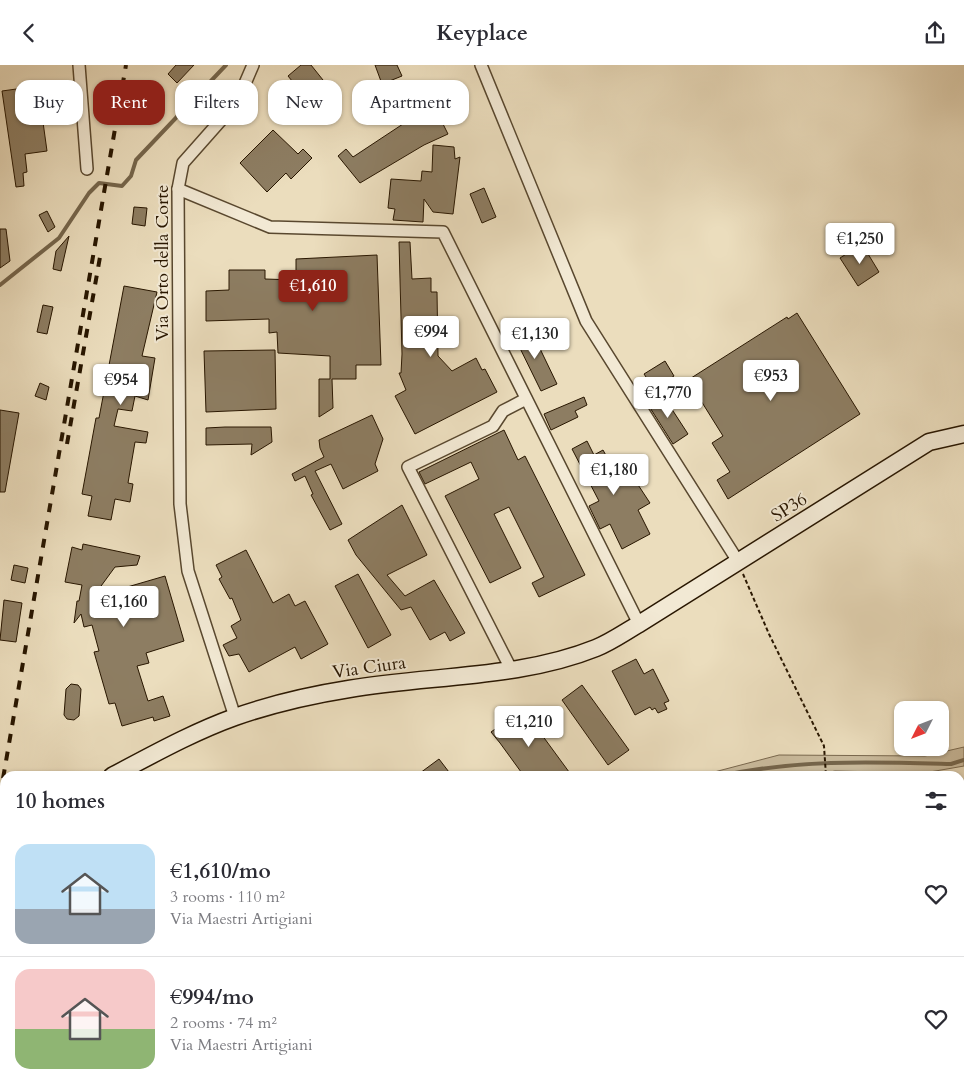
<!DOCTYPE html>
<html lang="en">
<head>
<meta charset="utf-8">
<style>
	body { margin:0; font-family:Cardo,serif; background:#f2f2f3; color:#2b2b33; height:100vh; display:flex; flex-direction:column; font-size:19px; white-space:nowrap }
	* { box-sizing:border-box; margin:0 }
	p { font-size:16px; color:#7c7c81 }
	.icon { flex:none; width:28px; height:28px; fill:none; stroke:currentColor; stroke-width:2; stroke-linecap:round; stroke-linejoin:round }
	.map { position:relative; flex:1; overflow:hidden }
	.details { position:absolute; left:0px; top:706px; width:965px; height:321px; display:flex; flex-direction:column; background:#fff; border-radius:15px 15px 0 0; box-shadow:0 1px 4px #0004 }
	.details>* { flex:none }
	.banner { position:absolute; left:15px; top:15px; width:500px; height:45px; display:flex; gap:10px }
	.needle { width:32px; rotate:228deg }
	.buttons { position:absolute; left:894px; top:636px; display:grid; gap:10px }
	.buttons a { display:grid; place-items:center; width:55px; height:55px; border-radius:10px; background:#fff; box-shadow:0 1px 4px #0004; font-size:25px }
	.price { position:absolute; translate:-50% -42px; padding:0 11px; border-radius:5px; background:#fff; color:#222; font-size:16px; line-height:32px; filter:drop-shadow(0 1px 2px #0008) }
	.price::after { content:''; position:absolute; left:50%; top:30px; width:15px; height:11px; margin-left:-8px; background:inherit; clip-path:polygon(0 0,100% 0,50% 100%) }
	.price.on { background:#8f2418; color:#fff }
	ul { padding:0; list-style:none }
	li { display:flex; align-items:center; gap:15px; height:125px; padding:0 15px }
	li+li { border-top:1px solid #e1e1e2 }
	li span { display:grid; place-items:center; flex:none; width:140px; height:100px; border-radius:15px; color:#555 }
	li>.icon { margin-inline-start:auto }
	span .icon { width:60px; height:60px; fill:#fffc; stroke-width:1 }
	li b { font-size:21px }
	h2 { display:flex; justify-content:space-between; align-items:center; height:60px; padding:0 15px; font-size:21px }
	.chip { padding:0 18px; border-radius:15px; background:#fff; box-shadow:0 1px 4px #0004; font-size:18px; line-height:45px }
	.chip.on { background:#8f2418; color:#fff }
	header { display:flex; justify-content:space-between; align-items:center; height:65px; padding:0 15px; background:#fff; font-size:22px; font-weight:600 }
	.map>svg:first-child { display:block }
	.green { fill:#cabb9d; stroke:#79684e }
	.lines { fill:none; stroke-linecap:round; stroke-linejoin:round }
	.stream { stroke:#75654b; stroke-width:4 }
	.building { fill:#8d7d62; stroke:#281600 }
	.minor-casing { stroke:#59482f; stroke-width:14 }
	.secondary-casing { stroke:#281600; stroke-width:19 }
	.path { stroke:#281600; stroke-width:2; stroke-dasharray:4 2.5; stroke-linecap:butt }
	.minor { stroke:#f2e9d4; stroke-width:11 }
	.secondary { stroke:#f2e9d4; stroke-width:16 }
	.rail { stroke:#281600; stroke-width:4; stroke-dasharray:9 9; stroke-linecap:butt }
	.labels { text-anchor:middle; stroke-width:4; stroke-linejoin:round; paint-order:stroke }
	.street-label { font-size:18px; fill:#281600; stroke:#f2e9d4 }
</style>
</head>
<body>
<header><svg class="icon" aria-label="back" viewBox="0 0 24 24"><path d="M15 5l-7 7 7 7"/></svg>Keyplace<svg class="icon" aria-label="share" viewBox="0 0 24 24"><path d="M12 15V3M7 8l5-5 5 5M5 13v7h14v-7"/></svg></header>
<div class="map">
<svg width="964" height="1027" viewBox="0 0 964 1027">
	<rect width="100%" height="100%" fill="#ebddbd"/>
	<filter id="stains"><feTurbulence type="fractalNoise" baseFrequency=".004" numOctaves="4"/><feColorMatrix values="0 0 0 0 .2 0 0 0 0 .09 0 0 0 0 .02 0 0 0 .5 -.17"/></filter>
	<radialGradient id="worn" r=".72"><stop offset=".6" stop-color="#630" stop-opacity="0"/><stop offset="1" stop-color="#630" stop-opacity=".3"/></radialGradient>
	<polygon class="green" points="964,682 964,701 924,708 835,706 810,711 699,711 779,690 925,691"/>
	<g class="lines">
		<g class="stream">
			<polyline points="0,220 59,173 89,128 99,118 122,121 131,111 136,95 226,0"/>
			<path d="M721,711C796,694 875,697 951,699L964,695"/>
			<polyline points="536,1027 542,1022"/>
		</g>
	</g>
	<g class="building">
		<polygon points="176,0 194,0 177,18 168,9"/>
		<polygon points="301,0 311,0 323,15 318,19 324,26 310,38 288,11"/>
		<polygon points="375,0 397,0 402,11 382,19"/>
		<polygon points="38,21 47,86 25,89 27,107 23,108 24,121 16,122 2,26"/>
		<polygon points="435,43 448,69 424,80 360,118 338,91 346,84 353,92 409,55 407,50 420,44 423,50"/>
		<polygon points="273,65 298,89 303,84 312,93 291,114 286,108 267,127 240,98"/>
		<polygon points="433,80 454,82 455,94 460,92 453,149 433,147 424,134 423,157 393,155 395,144 388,143 391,114 421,116 422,106 432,107"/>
		<polygon points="484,123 496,152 482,158 470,129"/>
		<polygon points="134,142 147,143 145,161 132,159"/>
		<polygon points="47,146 55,162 48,167 39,150"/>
		<polygon points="0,164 6,164 10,196 0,203"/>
		<polygon points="69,171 61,206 53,204 56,186"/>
		<polygon points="399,177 410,177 412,214 431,213 431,227 437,227 438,291 452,306 476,293 482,305 485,304 497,327 415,369 395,331 406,325 399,308 401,308 402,289"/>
		<polygon points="862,179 879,207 858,221 840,193"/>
		<polygon points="377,190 381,300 356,300 356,314 332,314 333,343 319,352 319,314 330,314 330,291 278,288 277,267 269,268 269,254 206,256 206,226 229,225 229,205 265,205 265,214 296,215 296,194"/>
		<polygon points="124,221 157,227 142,291 155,293 148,335 135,331 132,346 118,344 114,361 148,367 146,378 135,377 128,418 133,419 130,437 115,434 111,455 88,451 92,431 82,429 96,353 99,353"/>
		<polygon points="43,240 53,242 47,269 37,267"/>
		<polygon points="797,248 860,349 728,434 717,415 730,407 712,378 723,371 688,315 787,252 788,254"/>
		<polygon points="530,263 557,319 541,326 514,271"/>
		<polygon points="275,285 276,344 206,347 204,286"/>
		<polygon points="665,296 674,311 654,324 644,309"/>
		<polygon points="40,318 49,322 46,335 35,331"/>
		<polygon points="662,329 688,369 673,379 647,338"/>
		<polygon points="584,332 587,340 575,346 578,352 551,365 544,349"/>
		<polygon points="0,345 19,348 5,427 0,427"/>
		<polygon points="372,350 383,374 375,399 378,406 343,424 331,399 315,406 342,459 330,465 311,430 313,429 305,411 295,416 292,409 324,392 320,383 319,375"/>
		<polygon points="225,362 271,362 272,377 251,390 252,379 206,380 206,363"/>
		<polygon points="504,365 518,395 525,391 585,510 539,532 532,518 544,512 509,442 494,449 521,503 490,518 445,431 479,414 471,397 425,419 419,407"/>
		<polygon points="587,376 594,390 603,385 614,405 625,400 650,438 638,445 650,469 622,484 610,459 600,464 589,441 599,436 572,384"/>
		<polygon points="402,440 427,490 387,510 405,531 434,515 465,568 450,576 445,567 430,575 411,542 401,545 356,490 348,475"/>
		<polygon points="83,479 140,491 137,500 115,502 93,532 165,511 184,576 146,588 149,598 137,601 148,636 163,631 170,651 154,656 153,652 122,661 115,638 109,639 94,587 99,586 92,560 84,562 81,549 74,558 77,536 79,536 82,520 65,517 72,482 82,485"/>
		<polygon points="246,485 273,538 289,529 295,541 305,536 328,579 301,594 295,582 249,607 239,589 229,591 223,580 237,573 231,561 241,555 232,533 230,534 219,514 222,512 216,500"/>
		<polygon points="14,500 28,503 25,518 11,515"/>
		<polygon points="358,509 391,570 368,583 335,521"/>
		<polygon points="4,535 22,538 16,577 0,575"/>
		<polygon points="636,594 644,609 653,604 669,636 664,638 667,644 658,648 655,643 652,645 650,642 635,650 612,606"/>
		<polygon points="71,619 78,620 81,624 79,651 74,655 67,654 64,650 66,624"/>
		<polygon points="582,620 629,685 608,700 562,635"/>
		<polygon points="523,644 531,655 572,711 524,711 500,678 491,667"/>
		<polygon points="439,694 452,711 416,711"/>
	</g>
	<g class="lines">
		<defs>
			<g id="minor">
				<polyline points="79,0 87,104"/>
				<polyline points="481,0 586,256 739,498"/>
				<polyline points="178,124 270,162 443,167 639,559"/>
				<polyline points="511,604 408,402 493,361 503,346 526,334"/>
				<polyline points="235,652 188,506 180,439 178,124 183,98 237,37 253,0"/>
			</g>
			<g id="secondary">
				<path d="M112,711C152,690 193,667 235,652C272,639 311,630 349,624C430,610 519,614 596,583C611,577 625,567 639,559L929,377L964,369"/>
				<polyline points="0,988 5,942"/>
			</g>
		</defs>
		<use href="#minor" class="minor-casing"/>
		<use href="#secondary" class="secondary-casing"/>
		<g class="path">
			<polyline points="743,509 769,569 824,681 826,711"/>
			<polyline points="840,1027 840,1022"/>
		</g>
		<use href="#minor" class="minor"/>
		<use href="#secondary" class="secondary"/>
		<g class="rail">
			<polyline points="67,379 100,192"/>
			<polyline points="0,731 126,0"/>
			<polyline points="0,781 5,748"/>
		</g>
	</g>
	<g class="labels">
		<g class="street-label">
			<text transform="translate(162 198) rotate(-90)" y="6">Via Orto della Corte</text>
			<text transform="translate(789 442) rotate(-32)" y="6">SP36</text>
			<text transform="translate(369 602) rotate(-8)" y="6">Via Ciura</text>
		</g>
	</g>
	<rect width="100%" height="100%" filter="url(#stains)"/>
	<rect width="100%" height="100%" fill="url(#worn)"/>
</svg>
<div class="buttons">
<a><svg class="needle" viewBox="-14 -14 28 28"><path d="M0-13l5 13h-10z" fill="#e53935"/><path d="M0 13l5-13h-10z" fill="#7c7c81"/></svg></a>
</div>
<b class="price" style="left:860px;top:200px">€1,250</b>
<b class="price on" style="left:313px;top:247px">€1,610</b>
<b class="price" style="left:431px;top:293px">€994</b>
<b class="price" style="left:535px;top:295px">€1,130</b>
<b class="price" style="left:771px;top:337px">€953</b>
<b class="price" style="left:121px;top:341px">€954</b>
<b class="price" style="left:668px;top:354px">€1,770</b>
<b class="price" style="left:614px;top:431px">€1,180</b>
<b class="price" style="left:124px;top:563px">€1,160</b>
<b class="price" style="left:529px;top:683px">€1,210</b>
<div class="banner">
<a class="chip">Buy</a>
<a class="chip on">Rent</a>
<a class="chip">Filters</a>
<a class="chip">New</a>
<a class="chip">Apartment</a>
</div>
<section class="details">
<h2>10 homes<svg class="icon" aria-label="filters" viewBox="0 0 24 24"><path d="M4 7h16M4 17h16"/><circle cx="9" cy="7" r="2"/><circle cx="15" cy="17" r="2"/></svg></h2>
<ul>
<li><span style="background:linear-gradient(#bfe0f5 65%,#9aa5b1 0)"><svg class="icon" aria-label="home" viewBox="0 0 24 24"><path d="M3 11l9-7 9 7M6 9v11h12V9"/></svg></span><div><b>€1,610/mo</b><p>3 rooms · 110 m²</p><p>Via Maestri Artigiani</p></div><svg class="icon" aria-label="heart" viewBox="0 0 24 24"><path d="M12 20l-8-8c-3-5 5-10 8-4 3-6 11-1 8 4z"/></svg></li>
<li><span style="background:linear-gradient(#f6c9c9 60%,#8fb573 0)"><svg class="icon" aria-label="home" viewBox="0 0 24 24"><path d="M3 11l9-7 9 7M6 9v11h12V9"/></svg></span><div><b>€994/mo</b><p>2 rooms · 74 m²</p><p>Via Maestri Artigiani</p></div><svg class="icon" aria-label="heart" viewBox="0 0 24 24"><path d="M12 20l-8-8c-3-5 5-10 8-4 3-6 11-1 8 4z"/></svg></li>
</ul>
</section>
</div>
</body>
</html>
